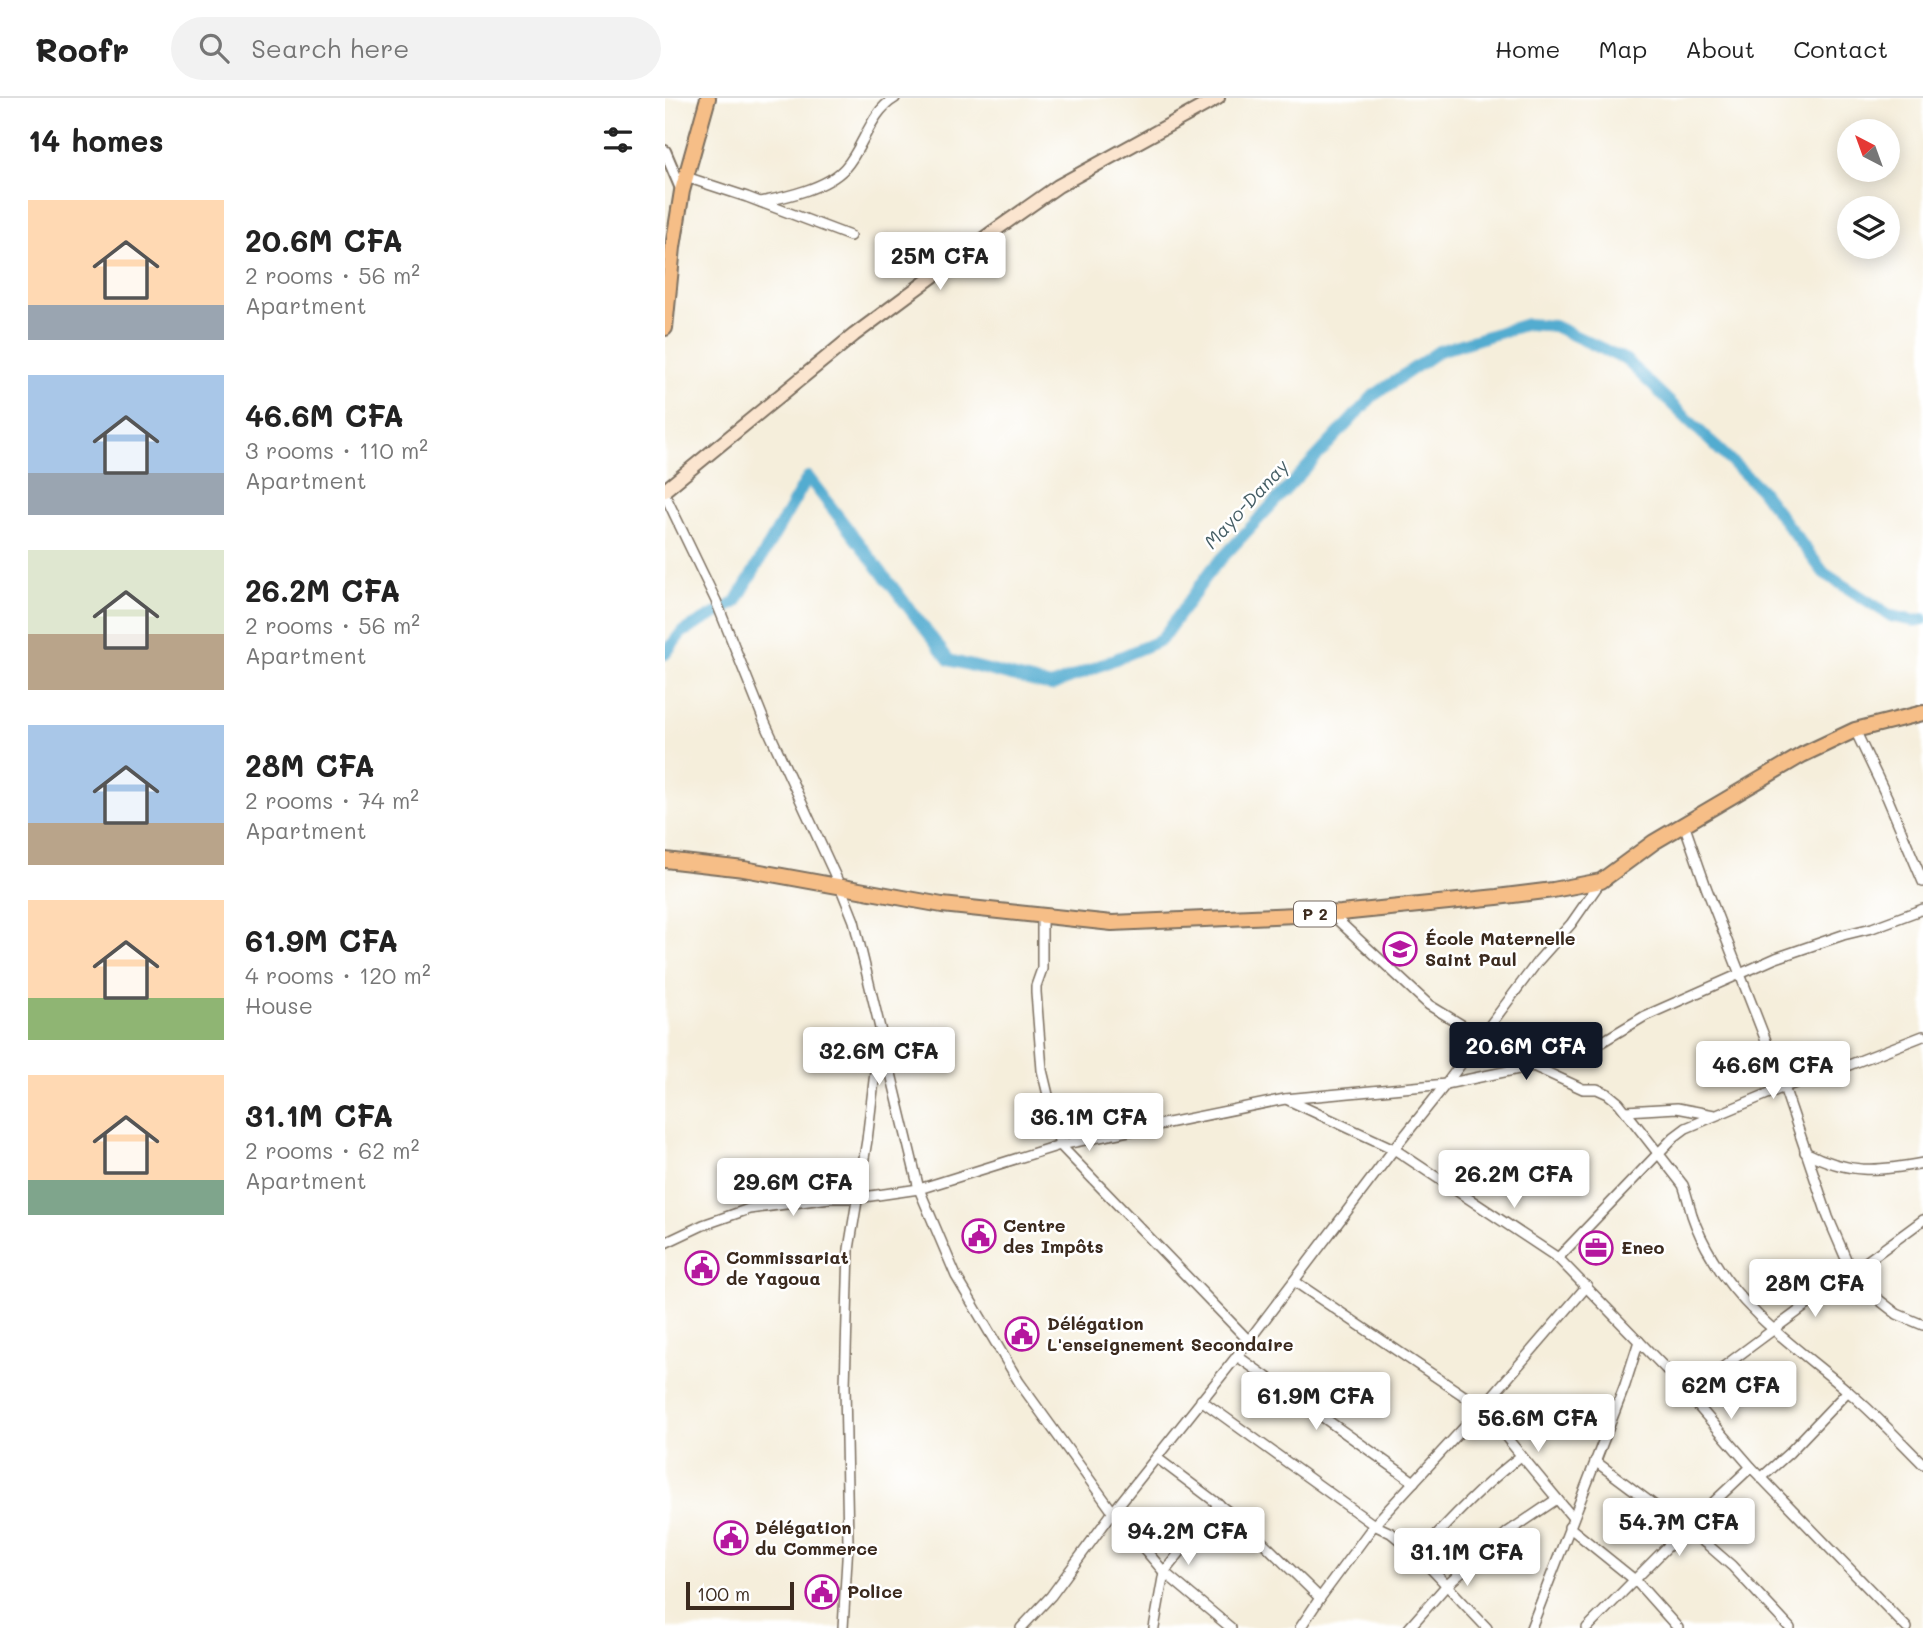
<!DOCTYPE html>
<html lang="en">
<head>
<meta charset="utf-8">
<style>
	body { margin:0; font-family:Mali,sans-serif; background:#f2f2f2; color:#222; height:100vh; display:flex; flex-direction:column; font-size:26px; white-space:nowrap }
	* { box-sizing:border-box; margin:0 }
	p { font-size:23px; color:#767676 }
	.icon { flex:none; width:38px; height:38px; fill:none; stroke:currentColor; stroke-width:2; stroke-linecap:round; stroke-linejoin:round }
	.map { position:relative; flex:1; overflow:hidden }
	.side { display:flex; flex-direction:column; background:#fff; width:665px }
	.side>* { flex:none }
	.needle { width:46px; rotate:319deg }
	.tools { position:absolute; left:1172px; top:21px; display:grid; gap:14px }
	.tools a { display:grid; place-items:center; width:63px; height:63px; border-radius:50%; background:#fff; box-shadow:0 4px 18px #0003; font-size:35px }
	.scale { position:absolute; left:21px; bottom:18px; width:108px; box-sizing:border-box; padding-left:7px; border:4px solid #3b2a1e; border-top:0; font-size:19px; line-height:24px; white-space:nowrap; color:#3b2a1e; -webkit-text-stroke:5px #fff; paint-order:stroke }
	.price { position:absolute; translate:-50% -60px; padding:0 16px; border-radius:7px; background:#fff; color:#222; font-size:23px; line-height:46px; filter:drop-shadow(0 2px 4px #0008) }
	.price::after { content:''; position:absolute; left:50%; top:42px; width:21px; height:16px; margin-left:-10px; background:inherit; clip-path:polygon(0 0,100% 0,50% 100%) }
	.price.on { background:#111827; color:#fff }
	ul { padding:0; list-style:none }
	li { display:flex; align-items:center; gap:21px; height:175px; padding:0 28px }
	li span { display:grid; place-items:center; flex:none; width:196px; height:140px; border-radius:0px; color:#555 }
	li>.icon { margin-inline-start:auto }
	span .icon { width:84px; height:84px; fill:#fffc; stroke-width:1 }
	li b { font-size:30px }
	h2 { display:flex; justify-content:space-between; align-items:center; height:84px; padding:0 28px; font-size:30px }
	header { display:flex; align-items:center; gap:42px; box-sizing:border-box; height:98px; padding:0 35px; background:#fff; border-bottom:2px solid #e0e0e0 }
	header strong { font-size:33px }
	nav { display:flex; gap:38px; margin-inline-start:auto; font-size:24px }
	.search { width:490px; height:63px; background:#f2f2f2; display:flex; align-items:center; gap:18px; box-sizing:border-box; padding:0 24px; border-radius:38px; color:#767676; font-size:26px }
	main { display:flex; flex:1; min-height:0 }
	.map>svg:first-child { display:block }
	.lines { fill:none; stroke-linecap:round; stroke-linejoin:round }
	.river { stroke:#53acd0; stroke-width:12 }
	.minor-casing { stroke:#7c6f60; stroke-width:12 }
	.tertiary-casing { stroke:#7c6f60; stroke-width:14 }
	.secondary-casing { stroke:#7c6f60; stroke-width:16 }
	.primary-casing { stroke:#7c6f60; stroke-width:18 }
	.minor { stroke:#fff; stroke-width:9 }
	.tertiary { stroke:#fff; stroke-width:10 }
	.secondary { stroke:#fbe5cf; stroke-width:12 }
	.primary { stroke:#f6be87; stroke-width:14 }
	.labels { text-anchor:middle; stroke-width:5; stroke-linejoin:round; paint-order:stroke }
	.shield { fill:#fff; stroke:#766a62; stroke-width:2 }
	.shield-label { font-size:16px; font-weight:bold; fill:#3b2a1e }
	.poi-label { font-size:18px; font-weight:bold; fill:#3b2a1e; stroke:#fff; text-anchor:start }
	.water-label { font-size:19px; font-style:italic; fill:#455e65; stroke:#fff }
</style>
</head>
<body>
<header>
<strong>Roofr</strong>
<div class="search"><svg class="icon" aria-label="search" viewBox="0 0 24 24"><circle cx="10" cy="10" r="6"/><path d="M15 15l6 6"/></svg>Search here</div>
<nav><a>Home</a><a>Map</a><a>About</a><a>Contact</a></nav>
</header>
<main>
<section class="side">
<h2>14 homes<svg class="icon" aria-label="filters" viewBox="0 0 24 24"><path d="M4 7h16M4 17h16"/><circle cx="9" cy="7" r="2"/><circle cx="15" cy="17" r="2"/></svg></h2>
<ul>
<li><span style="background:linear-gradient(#ffd9b3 75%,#9aa5b1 0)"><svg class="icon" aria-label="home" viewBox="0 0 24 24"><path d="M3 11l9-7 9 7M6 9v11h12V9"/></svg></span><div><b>20.6M CFA</b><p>2 rooms · 56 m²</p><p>Apartment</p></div></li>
<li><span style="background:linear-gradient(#a9c7e8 70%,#9aa5b1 0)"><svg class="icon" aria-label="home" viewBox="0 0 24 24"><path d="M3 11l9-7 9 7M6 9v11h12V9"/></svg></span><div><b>46.6M CFA</b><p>3 rooms · 110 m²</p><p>Apartment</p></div></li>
<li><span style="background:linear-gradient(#dfe7d0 60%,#b9a48a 0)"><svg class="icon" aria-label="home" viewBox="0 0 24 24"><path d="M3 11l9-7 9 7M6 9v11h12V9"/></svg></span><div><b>26.2M CFA</b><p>2 rooms · 56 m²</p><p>Apartment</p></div></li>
<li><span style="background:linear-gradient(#a9c7e8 70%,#b9a48a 0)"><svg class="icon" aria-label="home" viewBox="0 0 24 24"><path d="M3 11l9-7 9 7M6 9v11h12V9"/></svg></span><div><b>28M CFA</b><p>2 rooms · 74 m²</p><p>Apartment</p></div></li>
<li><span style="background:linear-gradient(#ffd9b3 70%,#8fb573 0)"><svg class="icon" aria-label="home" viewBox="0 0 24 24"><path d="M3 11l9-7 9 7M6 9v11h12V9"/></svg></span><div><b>61.9M CFA</b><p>4 rooms · 120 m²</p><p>House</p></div></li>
<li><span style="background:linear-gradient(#ffd9b3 75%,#7fa58c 0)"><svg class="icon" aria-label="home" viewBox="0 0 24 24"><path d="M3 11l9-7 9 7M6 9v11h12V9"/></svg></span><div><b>31.1M CFA</b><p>2 rooms · 62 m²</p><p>Apartment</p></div></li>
</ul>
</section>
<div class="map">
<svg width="1258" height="1530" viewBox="0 0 1258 1530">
	<rect width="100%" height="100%" fill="#fff"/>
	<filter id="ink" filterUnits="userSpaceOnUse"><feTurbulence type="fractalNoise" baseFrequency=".0143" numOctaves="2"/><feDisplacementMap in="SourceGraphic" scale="14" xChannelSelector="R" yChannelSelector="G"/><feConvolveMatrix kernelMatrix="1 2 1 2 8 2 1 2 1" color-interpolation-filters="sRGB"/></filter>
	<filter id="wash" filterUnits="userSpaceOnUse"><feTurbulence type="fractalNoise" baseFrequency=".00686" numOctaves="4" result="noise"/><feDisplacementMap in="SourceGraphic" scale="28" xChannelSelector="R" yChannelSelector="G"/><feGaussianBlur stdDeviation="1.57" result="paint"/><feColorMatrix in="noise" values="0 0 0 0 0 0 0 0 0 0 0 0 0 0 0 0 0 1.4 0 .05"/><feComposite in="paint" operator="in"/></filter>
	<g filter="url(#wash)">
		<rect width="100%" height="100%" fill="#f5eedb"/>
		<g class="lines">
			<polyline class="river" points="0,556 16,535 71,504 143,379 284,562 386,588 496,542 547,471 708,298 774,253 862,226 889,228 961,262 1095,391 1159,475 1226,518 1251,523 1258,521"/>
		</g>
	</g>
	<g filter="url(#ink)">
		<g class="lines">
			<defs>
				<g id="minor">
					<polyline points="21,79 82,99 185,138"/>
					<path d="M96,104C121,99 162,90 180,70C199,49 205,14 230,0"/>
					<polyline points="0,397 51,503 100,625 175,788 189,823 254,1091 291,1178 354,1284 448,1414 499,1474 566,1530"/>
					<polyline points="1190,632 1222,699 1258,784"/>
					<polyline points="1019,726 1041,789 1119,989 1163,1119 1187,1175 1209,1198 1232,1216 1258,1227"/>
					<path d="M665,815L764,907L815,938L868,968L918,991H932L943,996L954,1005L1018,1087C1022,1097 1024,1107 1027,1117C1032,1132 1040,1148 1048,1161C1081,1218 1137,1253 1185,1295C1211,1317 1234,1342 1258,1366"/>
					<polyline points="377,818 377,871 371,888 371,894 377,972 395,1047 584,1243"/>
					<polyline points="621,1001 729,1051 893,1160 1000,1270 1086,1369 1242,1530"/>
					<polyline points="961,1013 1012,1010 1049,1017"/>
					<path d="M1140,1054C1184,1076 1211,1074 1258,1065"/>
					<polyline points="0,1145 38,1127 84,1111 165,1100 192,1100 254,1091 395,1047 620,1001 781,986 868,968 925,951 980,918 1111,860 1178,837 1207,830 1258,811"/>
					<polyline points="893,1160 1009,1039 1021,1030 1119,989 1184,967 1258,938"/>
					<polyline points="629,1183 817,1310 908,1420"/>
					<polyline points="572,1258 749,1384"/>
					<path d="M1023,1296C1100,1236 1180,1180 1258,1122"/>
					<polyline points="536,1302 709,1427 726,1435 753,1457 822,1530"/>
					<polyline points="492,1360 577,1424 655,1500"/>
					<polyline points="930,1363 1044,1448 1067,1468 1125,1530"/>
					<polyline points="1096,1380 1124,1355 1183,1293"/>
					<polyline points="904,1429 971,1483 1013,1530"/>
					<path d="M753,1457C785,1421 818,1387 856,1358"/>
					<polyline points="178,1530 183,1445 180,1288 184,1151 202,1042 214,940"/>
					<polyline points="356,1530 386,1498 448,1414 572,1258 729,1051 781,986 873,863 906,826 936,783"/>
					<polyline points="489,1530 499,1474 554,1406"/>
					<polyline points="635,1530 655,1500 709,1427 817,1310 922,1188"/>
					<polyline points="744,1530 781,1488 843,1434 892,1401"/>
					<polyline points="866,1530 960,1287 974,1243"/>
					<polyline points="922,1530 1021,1430 1086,1369"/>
				</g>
				<polyline id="tertiary" points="0,53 17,93"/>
				<polyline id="secondary" points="0,392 189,237 329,133 393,88 553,0"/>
				<g id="primary">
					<polyline points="0,230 8,149 17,93 43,0"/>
					<polyline points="0,762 79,771 277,807 447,825 676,815 832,799 888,792 936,783 989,744 1137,657 1190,632 1258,615"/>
				</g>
			</defs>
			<use href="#minor" class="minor-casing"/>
			<use href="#tertiary" class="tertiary-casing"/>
			<use href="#secondary" class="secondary-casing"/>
			<use href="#primary" class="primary-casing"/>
			<use href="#minor" class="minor"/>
			<use href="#tertiary" class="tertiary"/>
			<use href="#secondary" class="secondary"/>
			<use href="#primary" class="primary"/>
		</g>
	</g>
	<defs>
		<symbol id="school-ring" viewBox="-11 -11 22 22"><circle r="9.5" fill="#fff" stroke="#b5179e" stroke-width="1.5"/><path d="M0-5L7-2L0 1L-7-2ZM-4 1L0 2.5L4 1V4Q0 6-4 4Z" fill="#b5179e"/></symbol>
		<symbol id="civic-ring" viewBox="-11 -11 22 22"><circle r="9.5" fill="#fff" stroke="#b5179e" stroke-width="1.5"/><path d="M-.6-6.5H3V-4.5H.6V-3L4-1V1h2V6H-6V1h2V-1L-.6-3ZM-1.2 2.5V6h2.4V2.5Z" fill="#b5179e"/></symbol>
		<symbol id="office-ring" viewBox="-11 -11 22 22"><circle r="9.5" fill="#fff" stroke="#b5179e" stroke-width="1.5"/><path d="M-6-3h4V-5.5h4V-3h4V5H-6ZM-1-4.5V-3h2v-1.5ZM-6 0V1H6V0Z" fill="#b5179e"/></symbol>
	</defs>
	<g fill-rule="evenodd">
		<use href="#school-ring" x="716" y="832" width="38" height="38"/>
		<use href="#civic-ring" x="295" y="1119" width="38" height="38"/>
		<use href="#office-ring" x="912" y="1131" width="38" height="38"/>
		<use href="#civic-ring" x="18" y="1151" width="38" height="38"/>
		<use href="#civic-ring" x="338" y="1217" width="38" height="38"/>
		<use href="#civic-ring" x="47" y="1421" width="38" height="38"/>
		<use href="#civic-ring" x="138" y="1475" width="38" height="38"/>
	</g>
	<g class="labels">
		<rect class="shield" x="629" y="803.5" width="42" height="25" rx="5"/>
		<g class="shield-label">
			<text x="650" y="822">P 2</text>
		</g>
		<g class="poi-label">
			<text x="760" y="847">École Maternelle<tspan x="760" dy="21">Saint Paul</tspan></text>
			<text x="338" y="1134">Centre<tspan x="338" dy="21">des Impôts</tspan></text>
			<text x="956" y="1156">Eneo</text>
			<text x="61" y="1166">Commissariat<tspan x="61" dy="21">de Yagoua</tspan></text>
			<text x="382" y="1232">Délégation<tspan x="382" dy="21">L'enseignement Secondaire</tspan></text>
			<text x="90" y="1436">Délégation<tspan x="90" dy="21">du Commerce</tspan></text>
			<text x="182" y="1500">Police</text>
		</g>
		<g class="water-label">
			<text transform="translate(581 406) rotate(-47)" y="7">Mayo-Danay</text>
		</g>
	</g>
</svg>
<div class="tools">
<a><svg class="needle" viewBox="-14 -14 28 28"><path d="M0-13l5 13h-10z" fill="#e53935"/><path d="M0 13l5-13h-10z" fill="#767676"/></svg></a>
<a><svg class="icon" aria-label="layers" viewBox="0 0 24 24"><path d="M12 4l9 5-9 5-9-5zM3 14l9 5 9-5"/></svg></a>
</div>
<div class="scale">100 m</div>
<b class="price" style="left:275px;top:194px">25M CFA</b>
<b class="price on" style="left:861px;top:984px">20.6M CFA</b>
<b class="price" style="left:214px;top:989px">32.6M CFA</b>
<b class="price" style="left:1108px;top:1003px">46.6M CFA</b>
<b class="price" style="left:424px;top:1055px">36.1M CFA</b>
<b class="price" style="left:849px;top:1112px">26.2M CFA</b>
<b class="price" style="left:128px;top:1120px">29.6M CFA</b>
<b class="price" style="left:1150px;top:1221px">28M CFA</b>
<b class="price" style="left:1066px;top:1323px">62M CFA</b>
<b class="price" style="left:651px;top:1334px">61.9M CFA</b>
<b class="price" style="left:873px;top:1356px">56.6M CFA</b>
<b class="price" style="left:1014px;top:1460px">54.7M CFA</b>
<b class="price" style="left:523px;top:1469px">94.2M CFA</b>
<b class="price" style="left:802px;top:1490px">31.1M CFA</b>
</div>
</main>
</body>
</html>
